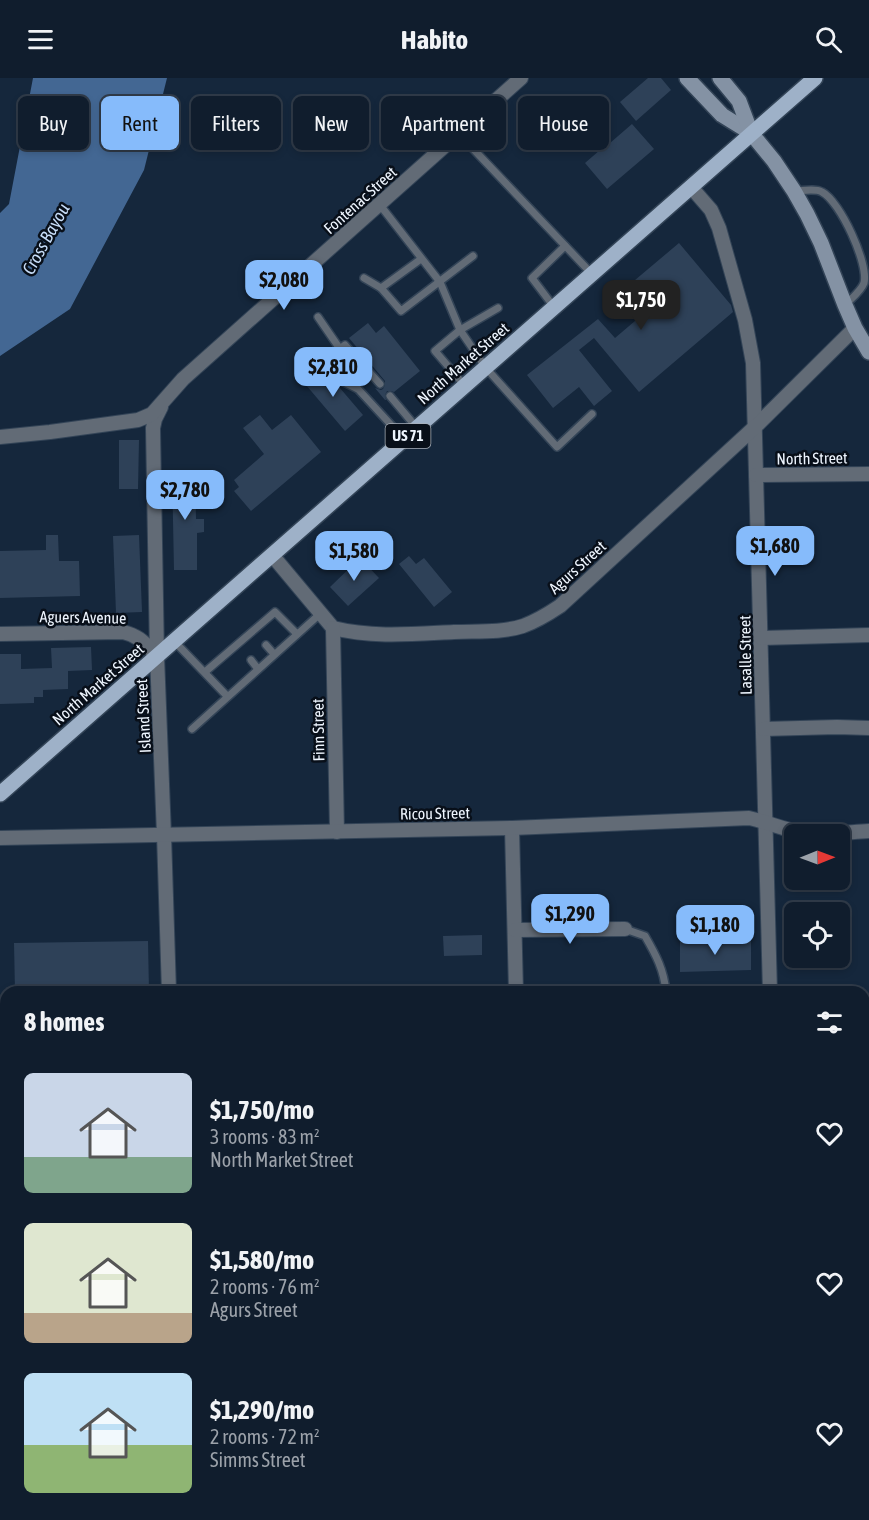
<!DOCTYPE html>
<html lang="en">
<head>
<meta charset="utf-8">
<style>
	body { margin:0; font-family:"Asap Condensed",sans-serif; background:#192635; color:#f1f3f6; height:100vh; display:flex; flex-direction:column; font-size:22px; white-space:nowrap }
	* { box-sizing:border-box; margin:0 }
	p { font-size:20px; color:#9ca2aa }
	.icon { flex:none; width:33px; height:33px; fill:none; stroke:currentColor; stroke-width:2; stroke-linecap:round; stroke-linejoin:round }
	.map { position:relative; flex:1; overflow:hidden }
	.side { position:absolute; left:0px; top:908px; width:870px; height:536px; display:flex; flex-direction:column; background:#101d2d; border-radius:18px 18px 0 0; box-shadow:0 3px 9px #0003,0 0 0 2px #303b49 }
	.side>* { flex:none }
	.guide { position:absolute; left:18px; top:18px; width:834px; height:54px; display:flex; gap:12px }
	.needle { width:39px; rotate:89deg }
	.fabs { position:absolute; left:784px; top:746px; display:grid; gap:12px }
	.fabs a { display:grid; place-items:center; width:66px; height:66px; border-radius:9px; background:#101d2d; box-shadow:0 3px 9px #0003,0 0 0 2px #303b49; font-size:30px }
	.price { position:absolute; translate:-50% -51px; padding:0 14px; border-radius:12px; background:#86bbfb; color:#111; font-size:20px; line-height:39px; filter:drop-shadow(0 2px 3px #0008) }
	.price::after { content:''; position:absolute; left:50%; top:36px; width:18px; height:14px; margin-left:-9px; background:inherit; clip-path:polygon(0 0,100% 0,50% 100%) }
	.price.current { background:#222; color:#fff }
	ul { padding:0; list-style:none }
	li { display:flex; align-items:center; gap:18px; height:150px; padding:0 24px }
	li span { display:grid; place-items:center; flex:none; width:168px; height:120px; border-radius:9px; color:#555 }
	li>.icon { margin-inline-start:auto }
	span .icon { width:72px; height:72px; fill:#fffc; stroke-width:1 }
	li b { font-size:26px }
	h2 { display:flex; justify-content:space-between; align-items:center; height:72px; padding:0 24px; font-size:26px }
	.pill { padding:0 21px; border-radius:9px; background:#101d2d; box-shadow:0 3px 9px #0003,0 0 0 2px #303b49; font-size:21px; line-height:54px }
	.pill.current { background:#86bbfb; color:#111 }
	header { display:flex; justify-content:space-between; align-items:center; height:78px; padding:0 24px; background:#101d2d; font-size:27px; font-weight:700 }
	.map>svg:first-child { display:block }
	.water { fill:#436793 }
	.building { fill:#2e4158 }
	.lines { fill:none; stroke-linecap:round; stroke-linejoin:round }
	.service-casing { stroke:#334457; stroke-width:10 }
	.minor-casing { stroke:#334457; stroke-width:16 }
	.tertiary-casing { stroke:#334457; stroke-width:18 }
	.secondary-casing { stroke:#334457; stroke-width:18 }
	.primary-casing { stroke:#334457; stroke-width:18 }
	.service { stroke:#626b76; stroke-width:7 }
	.minor { stroke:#626b76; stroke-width:14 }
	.tertiary { stroke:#626b76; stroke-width:15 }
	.secondary { stroke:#8492a4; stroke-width:15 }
	.primary { stroke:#9eb1c8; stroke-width:15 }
	.labels { text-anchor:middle; stroke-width:5; stroke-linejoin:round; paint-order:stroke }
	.shield { fill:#080f19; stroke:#a9b0b9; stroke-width:1.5 }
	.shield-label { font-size:15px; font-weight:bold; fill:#eef5fe }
	.street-label { font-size:16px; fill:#eef5fe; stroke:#080f19 }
	.water-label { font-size:18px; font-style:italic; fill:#c7ddf8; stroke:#080f19 }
</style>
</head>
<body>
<header><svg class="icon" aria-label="menu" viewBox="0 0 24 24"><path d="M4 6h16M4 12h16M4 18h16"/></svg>Habito<svg class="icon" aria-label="search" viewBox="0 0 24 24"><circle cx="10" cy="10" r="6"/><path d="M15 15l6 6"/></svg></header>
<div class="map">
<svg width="869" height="1442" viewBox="0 0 869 1442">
	<rect width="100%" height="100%" fill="#15273c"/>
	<polygon class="water" points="33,0 167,0 144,92 70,231 0,278 0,135 9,126"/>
	<g class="building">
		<polygon points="648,0 661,0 671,12 636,43 620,24"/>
		<polygon points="632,46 654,71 607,111 585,85 600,72 597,68 605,60 610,65"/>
		<polygon points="679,165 731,227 733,234 639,314 594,260 579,272 612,313 594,328 579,309 553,330 527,297 598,241 615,260 642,237 622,213"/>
		<polygon points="368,245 376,255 384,248 420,293 394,314 391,313 387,313 385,317 386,322 385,322 375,310 381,312 383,311 385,307 385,303 349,260"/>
		<polygon points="311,289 316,294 322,289 363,337 345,353 306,307 310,304 303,295"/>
		<polygon points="260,337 272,352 291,337 321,374 251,433 234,413 239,409 234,402 264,376 243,350"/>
		<polygon points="119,362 139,362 138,411 119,411"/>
		<polygon points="172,393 195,393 196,441 204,441 204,454 197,455 197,492 174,492"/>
		<polygon points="46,457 58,457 59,483 79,483 80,518 0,520 0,473 46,472"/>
		<polygon points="139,457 142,534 116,535 113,458"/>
		<polygon points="409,478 416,486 424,480 452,514 434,529 399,486"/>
		<polygon points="360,480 379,500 348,528 330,509"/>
		<polygon points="91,569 92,592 68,593 68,611 43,612 43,619 34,619 34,625 0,626 0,576 21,576 21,591 52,590 51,570"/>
		<polygon points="482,857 482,877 444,878 443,858"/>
		<polygon points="751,862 751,892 680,894 680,863"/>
		<polygon points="148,863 149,914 15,914 14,865"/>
	</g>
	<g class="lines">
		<defs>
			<g id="service">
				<polyline points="459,56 592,196"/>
				<path d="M794,113C803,113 815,110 822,114C840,123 869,186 864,205C861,213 852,220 846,226"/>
				<polyline points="380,127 440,204 460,252 486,290 557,369 592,336"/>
				<polyline points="421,181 381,210 401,233 473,178"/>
				<polyline points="364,200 381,210"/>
				<polyline points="554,229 532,200 565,168"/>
				<polyline points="318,239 340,271 329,283 344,304 358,311 404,361"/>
				<polyline points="340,271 345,267 380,306"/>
				<polyline points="465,308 435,273 460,252 498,230"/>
				<polyline points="390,318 417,350"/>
				<polyline points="175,564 227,618"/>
				<polyline points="266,567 274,576"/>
				<polyline points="251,582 258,591"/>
				<polyline points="205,594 275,534 297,556"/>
				<polyline points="192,651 321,535"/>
				<path d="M625,851L645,858C656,877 664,892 666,914"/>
			</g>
			<g id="minor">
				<polyline points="691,109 711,132 719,150 745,242 753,285 770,914"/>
				<polyline points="161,329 155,341 153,350 157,578 164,757 169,914"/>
				<polyline points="0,359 50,354 138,342 152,336 183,301 521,0"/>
				<polyline points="756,397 869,396"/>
				<path d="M272,477L333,550C373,560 413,556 454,554C477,553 501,555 523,548C537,543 548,536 560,528L755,349L855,250"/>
				<polyline points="333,550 337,754"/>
				<path d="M0,556L123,554C140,558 145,566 157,578"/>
				<polyline points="761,560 869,557"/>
				<polyline points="763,651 837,649 869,650"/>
				<polyline points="512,750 516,914"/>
				<path d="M0,760L512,750L749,740C769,744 787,754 808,755C828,757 849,754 869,753"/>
				<polyline points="515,852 625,851"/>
				<polyline points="0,1158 3,1263 6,1282"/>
			</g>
			<g id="tertiary">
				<polyline points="864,1121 869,1121"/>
				<polyline points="0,1144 6,1144"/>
				<polyline points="864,1302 869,1300"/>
				<polyline points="864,1422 869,1420"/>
				<polyline points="583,1442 596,1437"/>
				<polyline points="776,1442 800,1437"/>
			</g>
			<g id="secondary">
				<polyline points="687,0 722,37 751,55"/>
				<polyline points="720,0 739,23 751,55 774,83 794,113 807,136 821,165 845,227 855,250 869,274"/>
				<polyline points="864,1347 869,1342"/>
				<polyline points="864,1392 869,1388"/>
				<polyline points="614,1442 634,1437"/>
				<polyline points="757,1442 776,1437"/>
			</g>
			<polyline id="primary" points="0,716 815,0"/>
		</defs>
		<use href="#service" class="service-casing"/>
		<use href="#minor" class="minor-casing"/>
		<use href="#tertiary" class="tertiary-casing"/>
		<use href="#secondary" class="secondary-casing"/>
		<use href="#primary" class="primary-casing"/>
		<use href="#service" class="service"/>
		<use href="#minor" class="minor"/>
		<use href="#tertiary" class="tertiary"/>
		<use href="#secondary" class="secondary"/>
		<use href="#primary" class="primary"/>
	</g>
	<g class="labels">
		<rect class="shield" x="385.5" y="346" width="45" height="24" rx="4.5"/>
		<g class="shield-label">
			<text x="408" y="363">US 71</text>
		</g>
		<g class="street-label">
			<text transform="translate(360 122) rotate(-42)" y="6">Fontenac Street</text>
			<text transform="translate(463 285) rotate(-41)" y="6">North Market Street</text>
			<text transform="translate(812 380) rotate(-1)" y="6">North Street</text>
			<text transform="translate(577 489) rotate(-42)" y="6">Agurs Street</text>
			<text transform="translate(83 539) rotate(1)" y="6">Aguers Avenue</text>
			<text transform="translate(745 577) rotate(-91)" y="6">Lasalle Street</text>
			<text transform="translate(98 606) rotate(-41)" y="6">North Market Street</text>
			<text transform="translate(143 638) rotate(-93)" y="6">Island Street</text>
			<text transform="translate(318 652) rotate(-91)" y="6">Finn Street</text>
			<text transform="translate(435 735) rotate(-1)" y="6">Ricou Street</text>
		</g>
		<g class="water-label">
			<text transform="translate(46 161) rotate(-61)" y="6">Cross Bayou</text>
		</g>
	</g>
</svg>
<div class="fabs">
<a><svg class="needle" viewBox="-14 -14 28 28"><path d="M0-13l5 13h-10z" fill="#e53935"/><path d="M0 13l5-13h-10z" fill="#9ca2aa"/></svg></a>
<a><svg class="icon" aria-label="locate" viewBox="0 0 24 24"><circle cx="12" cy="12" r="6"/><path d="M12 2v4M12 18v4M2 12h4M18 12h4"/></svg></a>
</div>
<b class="price" style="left:284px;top:233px">$2,080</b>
<b class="price current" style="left:641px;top:253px">$1,750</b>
<b class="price" style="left:333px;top:320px">$2,810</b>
<b class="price" style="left:185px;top:443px">$2,780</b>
<b class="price" style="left:775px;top:499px">$1,680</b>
<b class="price" style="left:354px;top:504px">$1,580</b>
<b class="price" style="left:570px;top:867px">$1,290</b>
<b class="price" style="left:715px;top:878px">$1,180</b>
<div class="guide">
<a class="pill">Buy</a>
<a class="pill current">Rent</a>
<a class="pill">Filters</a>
<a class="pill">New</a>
<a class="pill">Apartment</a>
<a class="pill">House</a>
</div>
<section class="side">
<h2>8 homes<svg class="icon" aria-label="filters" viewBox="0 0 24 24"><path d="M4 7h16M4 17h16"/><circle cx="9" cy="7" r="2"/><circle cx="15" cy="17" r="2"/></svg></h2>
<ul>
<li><span style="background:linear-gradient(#c9d6e8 70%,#7fa58c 0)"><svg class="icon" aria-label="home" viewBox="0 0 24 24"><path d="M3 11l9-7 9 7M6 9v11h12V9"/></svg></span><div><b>$1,750/mo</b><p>3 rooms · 83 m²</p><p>North Market Street</p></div><svg class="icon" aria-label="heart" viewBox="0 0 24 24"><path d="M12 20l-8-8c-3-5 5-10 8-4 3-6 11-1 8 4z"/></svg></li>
<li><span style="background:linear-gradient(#dfe7d0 75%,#b9a48a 0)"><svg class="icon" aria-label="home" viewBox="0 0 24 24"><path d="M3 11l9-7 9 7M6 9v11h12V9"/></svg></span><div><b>$1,580/mo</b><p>2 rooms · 76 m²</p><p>Agurs Street</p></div><svg class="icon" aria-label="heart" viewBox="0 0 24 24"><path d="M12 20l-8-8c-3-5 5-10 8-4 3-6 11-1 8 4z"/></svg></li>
<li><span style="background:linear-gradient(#bfe0f5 60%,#8fb573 0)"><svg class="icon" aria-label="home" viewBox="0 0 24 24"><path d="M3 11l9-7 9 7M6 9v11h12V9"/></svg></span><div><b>$1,290/mo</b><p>2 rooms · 72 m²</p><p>Simms Street</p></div><svg class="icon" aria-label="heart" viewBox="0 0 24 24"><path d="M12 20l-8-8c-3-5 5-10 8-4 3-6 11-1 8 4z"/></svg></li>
</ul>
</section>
</div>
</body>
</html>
